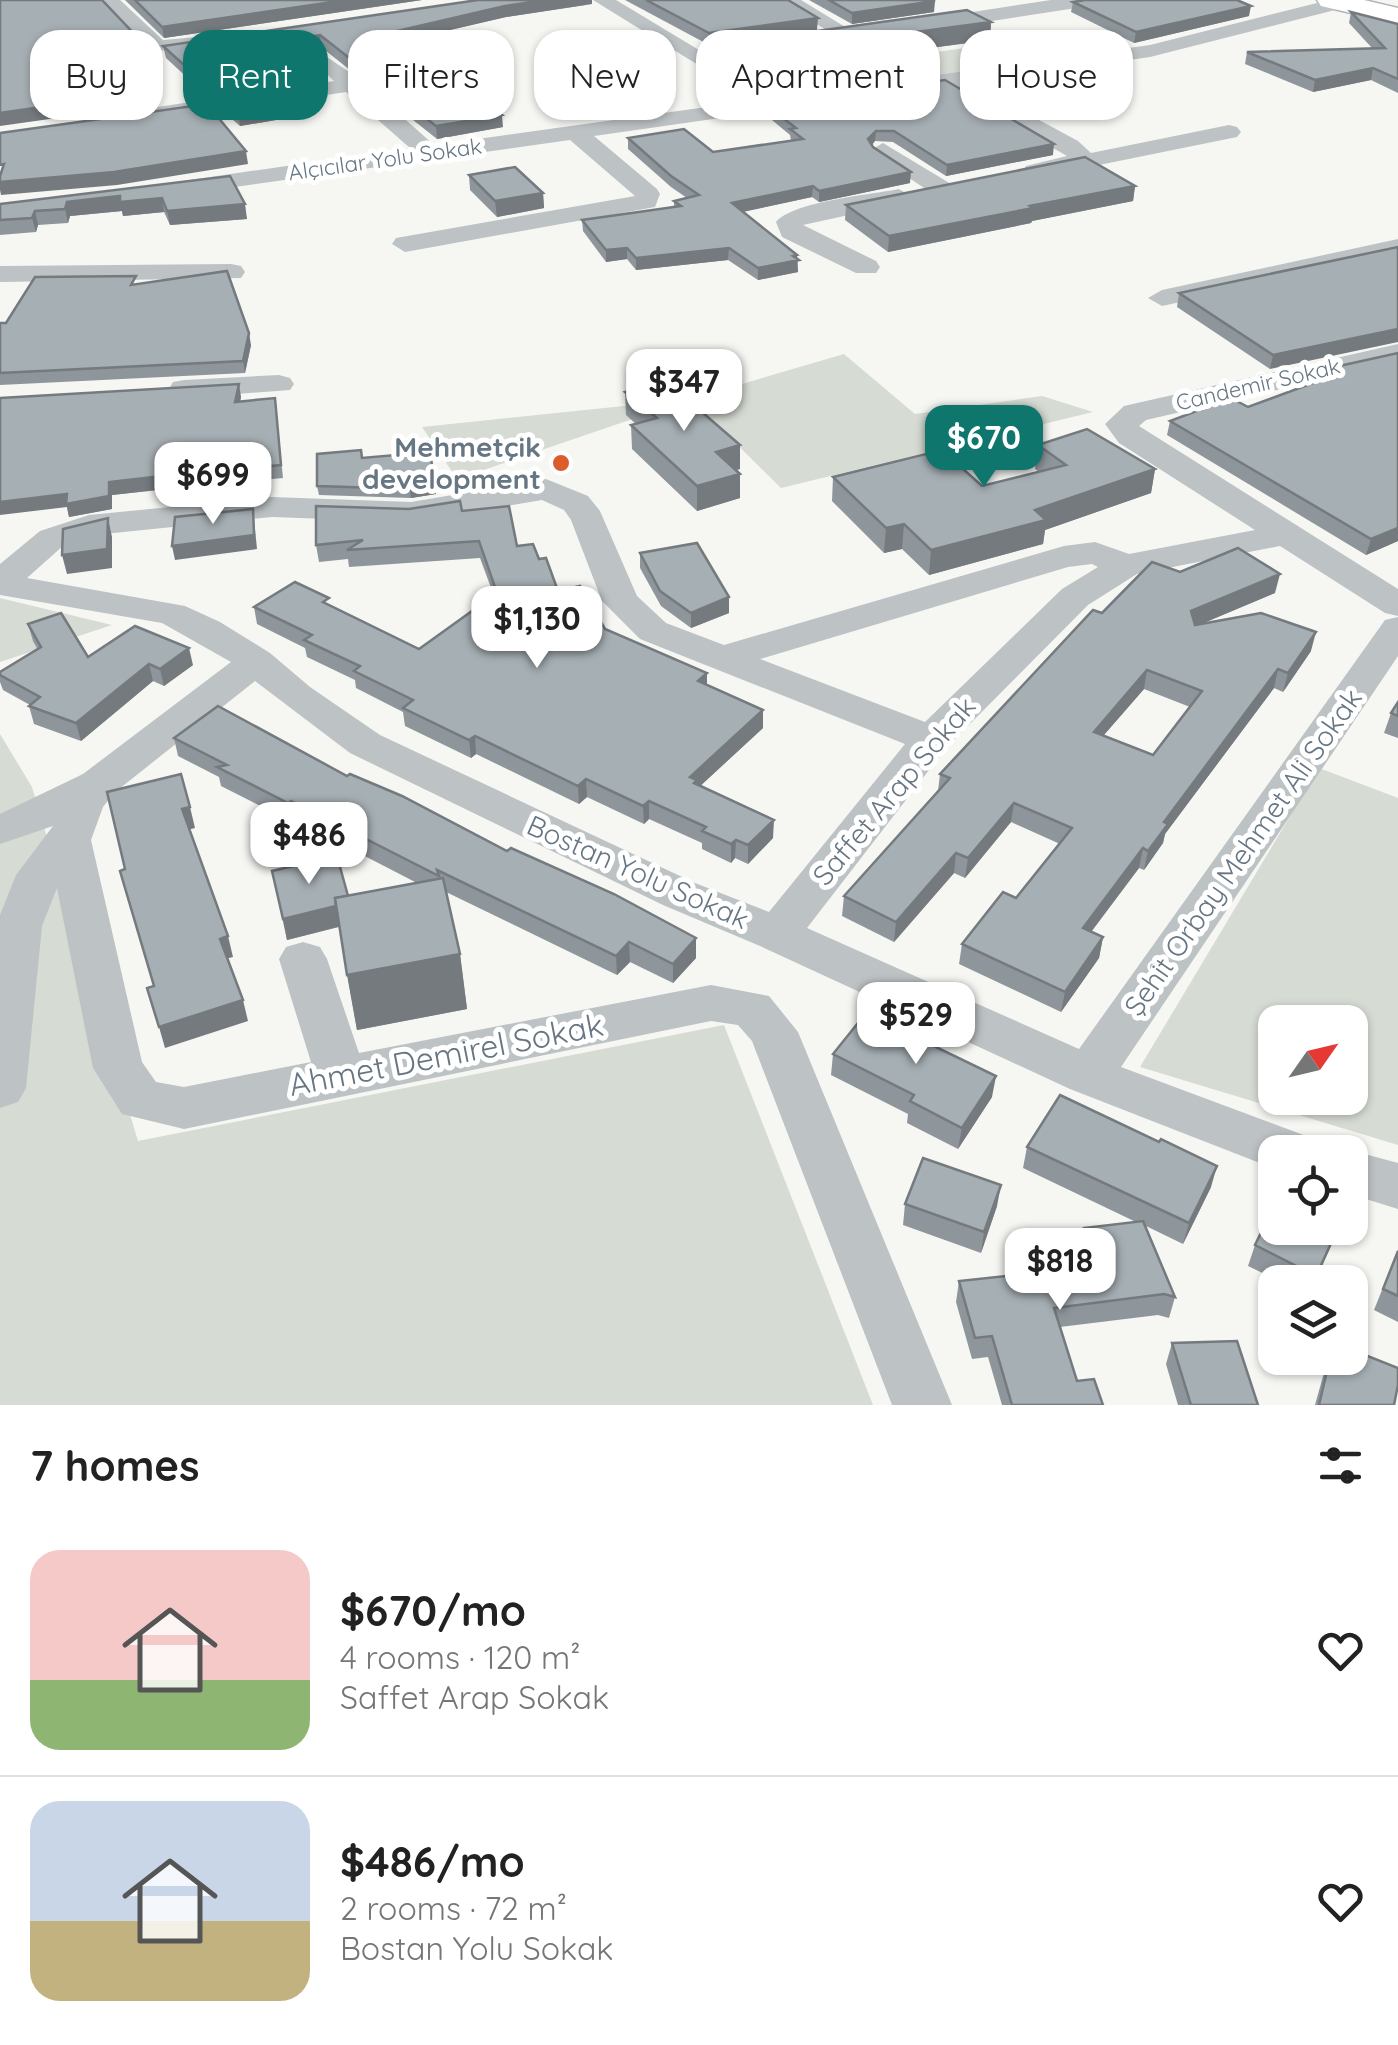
<!DOCTYPE html>
<html lang="en">
<head>
<meta charset="utf-8">
<style>
	body { margin:0; font-family:Quicksand,sans-serif; background:#f2f2f2; color:#222; height:100vh; display:flex; flex-direction:column; font-size:38px; white-space:nowrap }
	* { box-sizing:border-box; margin:0 }
	p { font-size:32px; color:#767676 }
	.icon { flex:none; width:55px; height:55px; fill:none; stroke:currentColor; stroke-width:2; stroke-linecap:round; stroke-linejoin:round }
	.map { position:relative; height:1405px; overflow:hidden }
	.details { display:flex; flex-direction:column; background:#fff; flex:1 }
	.details>* { flex:none }
	.top-card { position:absolute; left:30px; top:30px; width:1340px; height:90px; display:flex; gap:20px }
	.needle { width:65px; rotate:56deg }
	.tools { position:absolute; left:1258px; top:1005px; display:grid; gap:20px }
	.tools a { display:grid; place-items:center; width:110px; height:110px; border-radius:20px; background:#fff; box-shadow:0 2px 8px #0004; font-size:50px }
	.price { position:absolute; translate:-50% -85px; padding:0 22px; border-radius:20px; background:#fff; color:#222; font-size:32px; line-height:65px; filter:drop-shadow(0 2px 5px #0008) }
	.price::after { content:''; position:absolute; left:50%; top:60px; width:30px; height:22px; margin-left:-15px; background:inherit; clip-path:polygon(0 0,100% 0,50% 100%) }
	.price.current { background:#0f766e; color:#fff }
	ul { padding:0; list-style:none }
	li { display:flex; align-items:center; gap:30px; height:250px; padding:0 30px }
	li+li { border-top:2px solid #e0e0e0 }
	li span { display:grid; place-items:center; flex:none; width:280px; height:200px; border-radius:30px; color:#555 }
	li>.icon { margin-inline-start:auto }
	span .icon { width:120px; height:120px; fill:#fffc; stroke-width:1 }
	li b { font-size:42px }
	h2 { display:flex; justify-content:space-between; align-items:center; height:120px; padding:0 30px; font-size:42px }
	.chip { padding:0 35px; border-radius:30px; background:#fff; box-shadow:0 2px 8px #0004; font-size:35px; line-height:90px }
	.chip.current { background:#0f766e; color:#fff }
	.map>svg:first-child { display:block }
	.green { fill:#d6dbd3; fill-rule:evenodd }
	.lines { fill:none; stroke-linecap:round; stroke-linejoin:round }
	.highway-casing { stroke:#b1b5b8; stroke-width:3 }
	.minor { fill:#bdc2c5; fill-rule:evenodd }
	.highway { fill:#fff; fill-rule:evenodd }
	.wall { fill:#8f969b; fill-rule:evenodd }
	.shaded-wall { fill:#747a7e }
	.building { fill:#a6afb4; stroke:#747a7e; stroke-width:2.5; fill-rule:evenodd }
	.poi-dot { fill:#dd5c2d; stroke:#fff; stroke-width:4 }
	.labels { text-anchor:middle; stroke-width:10; stroke-linejoin:round; paint-order:stroke }
	.far-street-label { font-size:22px; fill:#667683; stroke:#fff }
	.poi-label { font-size:28px; font-weight:bold; fill:#667683; stroke:#fff; text-anchor:end }
	.street-label { font-size:28px; fill:#667683; stroke:#fff }
	.near-street-label { font-size:32px; fill:#667683; stroke:#fff }
</style>
</head>
<body>
<div class="map">
<svg width="1398" height="1405" viewBox="0 0 1398 1405">
	<rect width="100%" height="100%" fill="#f6f7f3"/>
	<g class="green">
		<polygon points="1002,43 1038,62 846,86 792,49 871,61"/>
		<polygon points="844,354 915,414 1042,396 1093,412 781,488 691,399 457,479 422,427 691,399"/>
		<polygon points="0,598 112,625 0,662"/>
		<polygon points="0,734 32,787 138,1141 724,1025 873,1405 0,1405"/>
		<path d="M1319,768L1398,798V1145L1140,1067ZM1275,1022H1350V1098H1275Z"/>
	</g>
	<g class="lines">
		<defs>
			<polygon id="highway" points="1317,0 1364,0 1398,8 1398,24 1321,6"/>
		</defs>
		<use href="#highway" class="highway-casing"/>
		<g class="minor">
			<path d="M99,0H120L163,40L219,35L229,41C221,48 211,48 200,50C148,58 130,39 99,0Z"/>
			<polygon points="593,0 616,0 699,50 786,39 796,45 786,51 716,61 727,70 716,76"/>
			<polygon points="777,0 801,0 860,36 850,42 843,40"/>
			<polygon points="1051,0 1099,0 1089,6 927,31 917,25 927,19"/>
			<polygon points="1329,0 1350,3 1347,7 1150,57 971,83 1078,141 1091,153 1229,125 1237,127 1241,132 1237,137 1035,178 1023,171 1026,166 1067,156 945,86 594,136 657,189 660,194 655,207 405,252 392,244 396,238 635,196 570,140 178,195 166,188 169,183 410,148 346,92 157,121 146,114 157,107 334,81 311,59 321,53 361,80 434,145 1150,45"/>
			<polygon points="883,143 951,184 954,189 951,194 933,194 875,155 871,150"/>
			<path d="M899,189L912,197L908,202L803,225L876,261L880,267L876,273H856L782,237L776,222C794,201 870,195 899,189Z"/>
			<polygon points="1398,239 1398,255 1162,306 1148,298 1162,290"/>
			<polygon points="231,264 241,266 245,272 241,278 0,282 0,266"/>
			<path d="M1398,344V362L1146,420L1139,426L1398,589V616L1385,613L1280,546L1137,574L1088,605L946,748L807,928L1079,1049L1385,620L1398,617V656L1121,1067L1309,1137L1316,1152H1275V1169L1070,1089L760,946L663,905L350,753L255,681L114,793L103,807L91,840L142,1062L156,1082L184,1087L311,1062L279,959L286,947L303,942L320,947L327,959L359,1053L711,985L769,996L798,1032L952,1405H892L752,1041L738,1025L711,1021L184,1129L122,1114L93,1068L57,888L42,926L26,1088L18,1102L0,1108V915L16,875L53,826L0,844V814L83,774L231,662L162,623L0,595V564L40,531L89,515L272,497L411,502L546,479L588,496L600,511L637,596L666,623L724,645L1064,546L1095,542L1129,554L1255,530L1119,443L1105,424L1124,406ZM542,500L564,510L571,520L602,601L640,639L905,744L769,912L695,883L380,735L310,687L270,653L220,622L185,606L27,578L64,545L94,535L272,517L411,522ZM1092,564L1098,567L1062,589L925,722L760,659L1068,567Z"/>
			<polygon points="279,375 290,378 294,384 290,390 184,398 173,396 169,389 173,382 184,380"/>
			<polygon points="1350,1150 1398,1163 1398,1209 1350,1194 1350,1152 1342,1152"/>
		</g>
		<use href="#highway" class="highway"/>
	</g>
	<g class="wall">
		<polygon points="125,0 422,0 164,38"/>
		<polygon points="625,0 788,0 817,30 709,45"/>
		<polygon points="809,0 932,0 934,12 852,24"/>
		<polygon points="1073,2 1249,16 1134,43 1071,12"/>
		<polygon points="592,4 506,17 397,42 503,127 437,139 321,47 255,58 270,74 272,86 207,96 166,58 163,46"/>
		<polygon points="1351,12 1398,24 1398,93 1371,80 1313,92 1245,64 1247,52 1372,48 1349,23"/>
		<polygon points="991,22 990,40 916,50 923,73 777,93 732,61 732,43"/>
		<polygon points="766,105 1053,155 946,176 893,142 875,141 872,145 910,183 819,202 812,197 743,212 797,255 798,272 758,280 728,260 636,270 627,259 606,262 583,231 582,220 674,207 674,201 687,198 671,187 628,149 628,138 713,152 791,140 790,135 766,115"/>
		<polygon points="225,107 299,116 240,126 226,114"/>
		<polygon points="469,175 543,193 544,208 497,217 470,190"/>
		<polygon points="230,176 247,219 170,225 164,212 123,216 122,211 70,216 68,223 38,225 36,232 0,235 0,204"/>
		<polygon points="1135,186 1133,201 1032,221 1031,223 888,252 845,220 846,205"/>
		<polygon points="1398,247 1270,369 1177,307 1179,293"/>
		<polygon points="137,284 251,345 245,373 0,385 0,323 6,323"/>
		<polygon points="1398,353 1398,541 1366,555 1167,435 1170,421 1248,407 1300,388 1303,374"/>
		<polygon points="625,392 740,445 740,469 736,470 740,498 697,511 632,449 631,425 636,424 626,415"/>
		<polygon points="241,397 240,402 275,398 283,478 250,481 252,495 181,502 178,488 112,495 112,509 69,517 67,507"/>
		<polygon points="1038,445 1155,469 1151,493 1045,530 1043,544 929,575 902,549 884,553 832,501 833,477 982,486 1039,472 1035,469"/>
		<polygon points="362,458 436,494 411,498 319,495 317,486"/>
		<polygon points="462,511 539,559 558,591 605,629 707,673 707,685 763,728 700,786 773,838 748,864 735,858 731,863 702,849 702,843 649,819 644,824 587,797 579,804 476,754 471,758 405,726 403,712 356,688 355,680 307,657 305,648 257,624 254,607 330,605 419,649 494,596 480,558 349,567 348,559 319,562 316,545"/>
		<polygon points="640,553 729,597 729,613 691,628 661,606 640,568"/>
		<path d="M1180,572L1275,593L1201,624L1311,651L1283,692L1274,688L1165,834L1163,843L1144,870L1139,868L1091,932L1103,937L1099,958L1061,1012L959,964L962,944L1016,898L1060,844L1011,822L965,878L954,873L894,942L842,916L844,896L938,791L940,774L1102,613ZM1144,689L1190,707L1153,755L1103,736Z"/>
		<polygon points="28,624 88,657 193,665 164,686 153,681 81,741 34,724 29,706 30,705 3,690 0,682 0,672 38,650 33,641"/>
		<polygon points="1398,702 1398,738 1384,733 1391,713"/>
		<polygon points="174,738 347,776 696,958 673,983 630,962 617,975 446,892 460,954 467,1009 357,1030 339,927 287,940 272,871 348,896 417,883 295,820 292,822 221,786 219,777 178,756"/>
		<polygon points="918,1030 917,1038 992,1097 958,1149 907,1123 908,1114 831,1075 833,1054"/>
		<polygon points="1027,1147 1211,1187 1183,1244 1146,1226 1175,1297 1169,1318 1158,1315 1060,1327 1077,1381 1103,1405 1002,1405 988,1357 972,1359 956,1302 959,1281 1086,1267 1080,1249 1084,1228 1136,1222 1023,1168"/>
		<polygon points="905,1204 997,1206 981,1253 903,1225"/>
		<polygon points="1339,1228 1315,1282 1281,1282 1248,1266 1255,1245"/>
		<polygon points="1398,1250 1398,1322 1374,1310"/>
		<polygon points="1172,1343 1258,1405 1178,1405 1166,1364"/>
		<polygon points="1328,1358 1350,1358 1394,1405 1315,1405"/>
	</g>
	<g class="shaded-wall">
		<polygon points="346,0 422,0 164,38 162,27"/>
		<polygon points="546,0 592,0 592,4 506,17 386,45 384,34 505,6"/>
		<polygon points="935,1 934,12 852,24 852,13"/>
		<polygon points="1251,6 1249,16 1134,43 1136,32"/>
		<polygon points="818,18 817,30 709,45 709,33"/>
		<polygon points="991,22 990,40 892,53 893,35"/>
		<polygon points="320,35 321,47 247,60 245,48"/>
		<polygon points="138,38 140,49 41,66 38,54"/>
		<polygon points="924,54 923,73 777,93 778,74"/>
		<polygon points="1373,68 1371,80 1313,92 1315,80"/>
		<polygon points="270,74 272,86 207,96 205,84"/>
		<polygon points="68,103 71,116 0,126 0,113"/>
		<polygon points="298,109 299,116 240,126 239,119"/>
		<polygon points="502,115 503,127 437,139 436,126"/>
		<polygon points="876,131 875,141 867,150 868,139"/>
		<polygon points="1054,144 1053,155 946,176 947,165"/>
		<polygon points="246,151 248,164 117,185 1,195 0,190 0,182"/>
		<polygon points="911,172 910,183 819,202 819,191"/>
		<polygon points="813,186 812,197 732,214 732,203"/>
		<polygon points="1135,186 1133,201 1032,221 1031,223 888,252 889,236"/>
		<polygon points="543,193 544,208 497,217 495,201"/>
		<polygon points="120,196 162,198 164,212 123,216 122,211 70,216 68,223 65,209 67,202"/>
		<polygon points="245,204 247,219 170,225 167,211"/>
		<polygon points="35,211 38,225 36,232 32,218"/>
		<polygon points="627,248 627,259 606,262 606,250"/>
		<polygon points="729,248 728,260 636,270 636,258"/>
		<polygon points="797,255 798,272 758,280 758,268"/>
		<polygon points="1398,329 1398,342 1270,369 1273,355"/>
		<polygon points="249,333 251,345 245,373 243,361"/>
		<polygon points="239,384 241,397 237,415 235,402"/>
		<polygon points="740,445 740,469 715,476 716,452"/>
		<polygon points="1155,469 1151,493 1045,530 1043,544 929,575 931,550 1035,510"/>
		<polygon points="180,474 182,487 112,495 112,509 69,517 67,507 0,515 0,502 67,494 109,482"/>
		<polygon points="740,474 740,498 697,511 697,486"/>
		<polygon points="435,485 436,494 411,498 410,489"/>
		<polygon points="253,509 257,549 175,560 172,546"/>
		<polygon points="108,518 112,537 112,568 67,574 62,555"/>
		<polygon points="904,524 902,549 884,553 886,528"/>
		<polygon points="1398,528 1398,541 1366,555 1371,539"/>
		<polygon points="1280,574 1275,593 1187,630 1191,611"/>
		<polygon points="729,597 729,613 691,628 691,613"/>
		<polygon points="1316,632 1311,651 1283,692 1288,673"/>
		<polygon points="189,648 193,665 164,686 160,669"/>
		<polygon points="149,664 153,681 81,741 76,723"/>
		<polygon points="1278,669 1274,688 1165,834 1163,843 1144,870 1148,851 1164,822"/>
		<polygon points="1147,670 1144,689 1090,751 1094,732"/>
		<polygon points="707,673 707,691 698,681"/>
		<polygon points="763,710 763,728 697,789 690,777"/>
		<polygon points="475,736 476,754 471,758 469,740"/>
		<polygon points="586,779 587,797 579,804 578,786"/>
		<polygon points="291,801 295,820 292,822 288,803"/>
		<polygon points="649,801 649,819 644,824 643,806"/>
		<polygon points="1014,803 1011,822 965,878 968,858"/>
		<polygon points="190,807 195,828 187,830 182,809"/>
		<polygon points="774,820 773,838 748,864 748,845"/>
		<polygon points="736,840 735,858 731,863 731,844"/>
		<polygon points="1143,848 1139,868 1079,948 1083,928"/>
		<polygon points="956,853 954,873 894,942 896,922"/>
		<polygon points="349,903 353,923 287,940 283,919"/>
		<polygon points="228,936 233,957 225,959 220,939"/>
		<polygon points="1103,937 1099,958 1061,1012 1065,992"/>
		<polygon points="696,938 696,958 673,983 673,964"/>
		<polygon points="629,942 630,962 617,975 616,956"/>
		<polygon points="460,954 467,1009 357,1030 347,975"/>
		<polygon points="243,1000 248,1021 165,1048 159,1027"/>
		<polygon points="996,1076 992,1097 958,1149 962,1128"/>
		<polygon points="1217,1166 1211,1187 1183,1244 1189,1223"/>
		<polygon points="1001,1185 997,1206 981,1253 984,1232"/>
		<polygon points="1338,1228 1315,1282 1314,1282"/>
	</g>
	<g class="building">
		<polygon points="0,0 102,0 138,38 38,54 68,103 0,113"/>
		<polygon points="135,0 346,0 162,27"/>
		<polygon points="478,0 546,0 505,6 384,34 502,115 436,126 320,35 245,48 270,74 205,84 163,46"/>
		<polygon points="646,0 788,0 818,18 709,33"/>
		<polygon points="829,0 932,0 935,1 852,13"/>
		<polygon points="1085,0 1237,0 1251,6 1136,32 1073,2"/>
		<polygon points="967,10 991,22 893,35 924,54 778,74 732,43"/>
		<polygon points="1351,12 1398,24 1398,79 1373,68 1315,80 1247,52 1385,48"/>
		<polygon points="945,80 1054,144 947,165 894,131 876,131 868,139 873,147 911,172 819,191 813,186 732,203 797,255 793,256 799,260 758,268 729,248 636,258 627,248 606,250 582,220 681,206 674,201 699,195 671,176 628,138 684,129 713,152 803,139 790,129 796,128 766,105"/>
		<polygon points="287,97 298,109 239,119 225,107"/>
		<polygon points="207,104 246,151 114,172 0,182 0,176 4,164 0,165 0,133"/>
		<polygon points="1085,157 1135,186 1030,206 1033,208 889,236 846,205"/>
		<polygon points="515,167 543,193 495,201 469,175"/>
		<polygon points="230,176 245,204 167,211 162,198 120,202 120,196 67,202 65,209 35,211 32,218 0,220 0,204"/>
		<polygon points="1398,247 1398,329 1273,355 1179,293"/>
		<polygon points="227,271 249,333 243,361 0,373 0,323 6,323 35,277 136,276 131,285"/>
		<polygon points="1398,353 1398,528 1371,539 1170,421 1231,398 1248,407 1313,383 1303,374"/>
		<polygon points="665,380 740,445 716,452 740,474 697,486 631,425 657,418 625,392"/>
		<polygon points="239,384 235,402 275,398 281,465 248,468 249,482 178,489 180,474 109,482 109,496 66,504 67,494 0,502 0,398"/>
		<polygon points="1087,429 1155,469 1035,510 1046,520 931,550 904,524 886,528 833,477 942,450 982,486 1066,465 1038,445"/>
		<polygon points="361,450 362,458 430,452 435,485 410,489 317,486 317,454"/>
		<polygon points="460,501 462,511 509,506 517,546 533,544 539,559 546,558 558,591 580,586 605,629 707,673 698,681 763,710 690,777 697,780 694,783 774,820 748,845 736,840 731,844 702,831 706,827 649,801 643,806 586,779 578,786 475,736 469,740 403,708 413,700 354,671 360,666 304,640 312,635 254,607 295,582 329,598 323,602 419,649 497,593 479,541 347,550 363,540 316,545 316,506 409,509"/>
		<polygon points="253,509 254,535 172,546 175,517"/>
		<polygon points="108,518 107,549 62,555 63,529"/>
		<polygon points="697,543 729,597 691,613 660,591 640,553"/>
		<path d="M1238,548L1280,574L1191,611L1195,625L1261,613L1316,632L1288,673L1278,669L1164,822L1168,824L1148,851L1143,848L1083,928L1103,937L1065,992L962,944L1003,892L1016,898L1072,828L1014,803L968,858L956,853L896,922L844,896L950,778L940,774L1093,610L1102,613L1152,562L1180,572ZM1147,670L1202,691L1153,755L1094,732Z"/>
		<polygon points="61,613 88,657 135,626 189,648 160,669 149,664 76,723 29,706 40,697 0,675 0,672 41,647 28,624"/>
		<polygon points="1398,702 1398,716 1391,713"/>
		<polygon points="218,706 347,776 350,774 402,796 507,851 511,848 614,894 696,938 673,964 629,942 616,956 437,870 439,876 291,801 288,803 217,767 227,765 174,738"/>
		<polygon points="181,774 190,807 182,809 228,936 220,939 243,1000 159,1027 147,988 154,986 120,871 125,869 107,792"/>
		<polygon points="337,856 348,896 335,898 336,906 283,919 272,871"/>
		<polygon points="443,878 460,954 347,975 335,898"/>
		<polygon points="870,1008 918,1030 913,1036 996,1076 962,1128 910,1101 914,1095 833,1054"/>
		<polygon points="1060,1095 1159,1142 1161,1139 1217,1166 1189,1223 1027,1147"/>
		<polygon points="923,1158 1001,1185 984,1232 905,1204"/>
		<polygon points="1275,1204 1275,1228 1338,1228 1316,1276 1255,1245"/>
		<polygon points="1143,1221 1175,1297 1164,1294 1054,1308 1077,1381 1094,1379 1103,1405 1012,1405 992,1336 975,1338 959,1281 1098,1266 1084,1228"/>
		<polygon points="1398,1251 1398,1296 1383,1289"/>
		<polygon points="1237,1341 1258,1405 1191,1405 1172,1343"/>
		<polygon points="1350,1349 1398,1368 1398,1385 1394,1405 1319,1405 1330,1358 1350,1358"/>
	</g>
	<circle class="poi-dot" cx="561" cy="463" r="10"/>
	<g class="labels">
		<g class="far-street-label">
			<text transform="translate(385 159) rotate(-8)" y="8">Alçıcılar Yolu Sokak</text>
			<text transform="translate(1258 384) rotate(-13)" y="8">Candemir Sokak</text>
		</g>
		<g class="poi-label">
			<text x="541" y="457">Mehmetçik<tspan x="541" dy="32">development</tspan></text>
		</g>
		<g class="street-label">
			<text transform="translate(894 791) rotate(-50)" y="10">Saffet Arap Sokak</text>
			<text transform="translate(1243 852) rotate(-55)" y="10">Şehit Orbay Mehmet Ali Sokak</text>
			<text transform="translate(638 872) rotate(24)" y="10">Bostan Yolu Sokak</text>
		</g>
		<g class="near-street-label">
			<text transform="translate(446 1055) rotate(-11)" y="11">Ahmet Demirel Sokak</text>
		</g>
	</g>
</svg>
<div class="tools">
<a><svg class="needle" viewBox="-14 -14 28 28"><path d="M0-13l5 13h-10z" fill="#e53935"/><path d="M0 13l5-13h-10z" fill="#767676"/></svg></a>
<a><svg class="icon" aria-label="locate" viewBox="0 0 24 24"><circle cx="12" cy="12" r="6"/><path d="M12 2v4M12 18v4M2 12h4M18 12h4"/></svg></a>
<a><svg class="icon" aria-label="layers" viewBox="0 0 24 24"><path d="M12 4l9 5-9 5-9-5zM3 14l9 5 9-5"/></svg></a>
</div>
<b class="price" style="left:684px;top:434px">$347</b>
<b class="price current" style="left:984px;top:490px">$670</b>
<b class="price" style="left:213px;top:527px">$699</b>
<b class="price" style="left:537px;top:671px">$1,130</b>
<b class="price" style="left:309px;top:887px">$486</b>
<b class="price" style="left:916px;top:1067px">$529</b>
<b class="price" style="left:1060px;top:1313px">$818</b>
<div class="top-card">
<a class="chip">Buy</a>
<a class="chip current">Rent</a>
<a class="chip">Filters</a>
<a class="chip">New</a>
<a class="chip">Apartment</a>
<a class="chip">House</a>
</div>
</div>
<section class="details">
<h2>7 homes<svg class="icon" aria-label="filters" viewBox="0 0 24 24"><path d="M4 7h16M4 17h16"/><circle cx="9" cy="7" r="2"/><circle cx="15" cy="17" r="2"/></svg></h2>
<ul>
<li><span style="background:linear-gradient(#f6c9c9 65%,#8fb573 0)"><svg class="icon" aria-label="home" viewBox="0 0 24 24"><path d="M3 11l9-7 9 7M6 9v11h12V9"/></svg></span><div><b>$670/mo</b><p>4 rooms · 120 m²</p><p>Saffet Arap Sokak</p></div><svg class="icon" aria-label="heart" viewBox="0 0 24 24"><path d="M12 20l-8-8c-3-5 5-10 8-4 3-6 11-1 8 4z"/></svg></li>
<li><span style="background:linear-gradient(#c9d6e8 60%,#c2b280 0)"><svg class="icon" aria-label="home" viewBox="0 0 24 24"><path d="M3 11l9-7 9 7M6 9v11h12V9"/></svg></span><div><b>$486/mo</b><p>2 rooms · 72 m²</p><p>Bostan Yolu Sokak</p></div><svg class="icon" aria-label="heart" viewBox="0 0 24 24"><path d="M12 20l-8-8c-3-5 5-10 8-4 3-6 11-1 8 4z"/></svg></li>
</ul>
</section>
</body>
</html>
